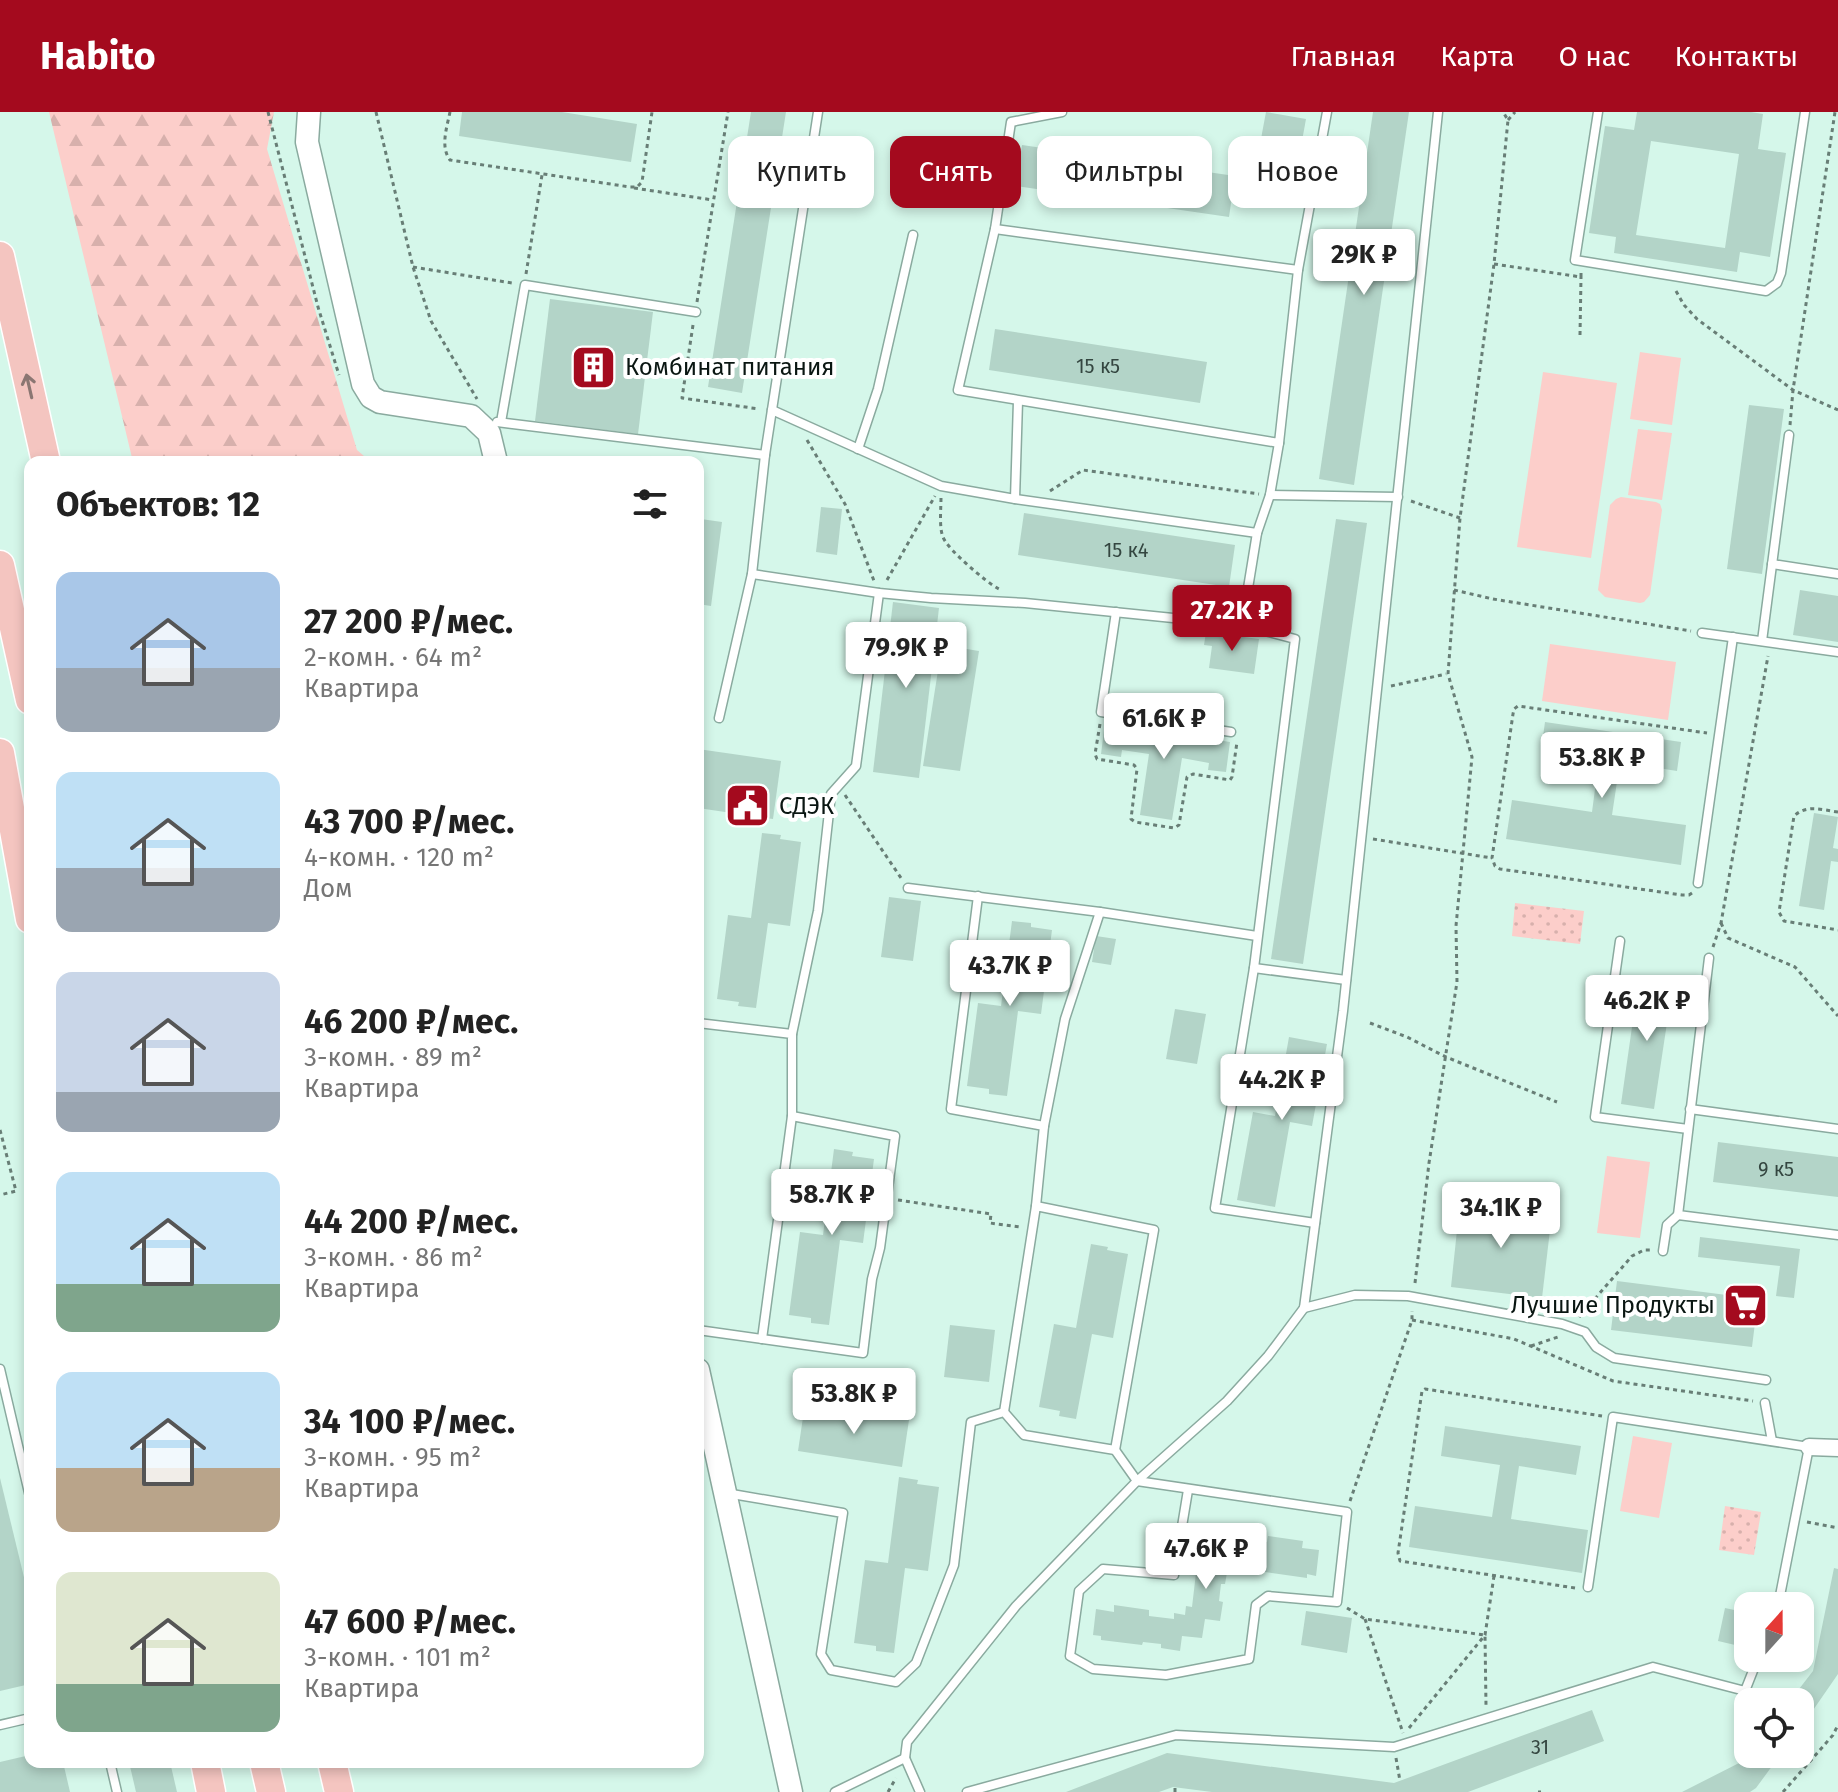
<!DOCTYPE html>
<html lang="ru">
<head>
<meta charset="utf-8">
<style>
	body { margin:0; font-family:"Fira Sans",sans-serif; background:#f2f2f2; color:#222; height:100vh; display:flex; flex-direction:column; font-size:30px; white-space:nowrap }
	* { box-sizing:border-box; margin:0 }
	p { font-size:26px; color:#767676 }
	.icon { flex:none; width:44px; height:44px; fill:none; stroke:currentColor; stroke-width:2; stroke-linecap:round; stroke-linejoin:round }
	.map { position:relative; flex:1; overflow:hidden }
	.drawer { position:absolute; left:24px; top:344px; width:680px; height:1312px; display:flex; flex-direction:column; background:#fff; border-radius:16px; box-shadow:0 4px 12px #0003 }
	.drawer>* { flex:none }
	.hud { position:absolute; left:728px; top:24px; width:760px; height:72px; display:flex; gap:16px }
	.needle { width:52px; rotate:21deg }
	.fabs { position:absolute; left:1734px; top:1480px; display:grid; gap:16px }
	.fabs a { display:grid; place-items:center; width:80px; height:80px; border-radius:16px; background:#fff; box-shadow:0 4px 12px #0003; font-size:40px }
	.price { position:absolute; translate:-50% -68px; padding:0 18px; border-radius:8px; background:#fff; color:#222; font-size:26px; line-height:52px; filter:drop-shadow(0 2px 4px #0008) }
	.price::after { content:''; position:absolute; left:50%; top:48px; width:24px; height:18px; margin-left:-12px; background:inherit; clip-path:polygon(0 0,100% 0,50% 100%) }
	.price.current { background:#a40a1e; color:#fff }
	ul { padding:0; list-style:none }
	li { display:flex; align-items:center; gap:24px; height:200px; padding:0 32px }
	li span { display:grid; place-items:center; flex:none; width:224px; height:160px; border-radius:16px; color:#555 }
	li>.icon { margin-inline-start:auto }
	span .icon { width:96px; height:96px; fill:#fffc; stroke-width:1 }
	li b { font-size:34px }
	h2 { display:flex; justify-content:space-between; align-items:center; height:96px; padding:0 32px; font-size:34px }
	.chip { padding:0 28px; border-radius:16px; background:#fff; box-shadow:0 4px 12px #0003; font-size:28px; line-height:72px }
	.chip.current { background:#a40a1e; color:#fff }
	header { display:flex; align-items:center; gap:48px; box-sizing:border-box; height:112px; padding:0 40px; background:#a40a1e; color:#fff }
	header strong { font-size:38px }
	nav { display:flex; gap:44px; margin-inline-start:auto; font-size:28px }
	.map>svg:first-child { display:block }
	.green { fill:url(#green-dots) }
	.forest { fill:url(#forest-firs) }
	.pitch { fill:#fcceca }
	.building { fill:#b3d4c8; fill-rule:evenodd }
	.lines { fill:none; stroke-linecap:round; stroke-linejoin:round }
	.lane-casing { stroke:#8aaa9f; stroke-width:11 }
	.street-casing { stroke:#8aaa9f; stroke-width:19 }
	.secondary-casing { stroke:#8aaa9f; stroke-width:25 }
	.highway-casing { stroke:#fff; stroke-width:31 }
	.path { stroke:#687e76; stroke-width:3; stroke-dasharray:4 4; stroke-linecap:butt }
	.lane { stroke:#fff; stroke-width:8 }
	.street { stroke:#fff; stroke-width:16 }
	.secondary { stroke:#fff; stroke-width:22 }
	.highway { stroke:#f4c5c0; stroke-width:28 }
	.oneway { stroke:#8b7672 }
	.labels { text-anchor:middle; stroke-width:8; stroke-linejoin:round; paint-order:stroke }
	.number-label { font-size:20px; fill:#344640 }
	.poi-label { font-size:24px; fill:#0a1612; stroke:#fff; text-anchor:start }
</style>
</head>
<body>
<header>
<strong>Habito</strong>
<nav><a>Главная</a><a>Карта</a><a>О нас</a><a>Контакты</a></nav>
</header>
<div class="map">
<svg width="1838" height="1680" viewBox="0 0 1838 1680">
	<defs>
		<pattern id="green-dots" width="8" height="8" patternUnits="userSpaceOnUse" patternTransform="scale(2)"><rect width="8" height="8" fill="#fcceca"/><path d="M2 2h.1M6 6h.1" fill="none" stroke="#d7b0ac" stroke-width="1.8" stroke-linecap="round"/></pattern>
		<pattern id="forest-firs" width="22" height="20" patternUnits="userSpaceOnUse" patternTransform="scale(2)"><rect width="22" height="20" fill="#fcceca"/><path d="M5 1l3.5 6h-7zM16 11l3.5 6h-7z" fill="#d7b0ac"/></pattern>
	</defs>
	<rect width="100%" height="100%" fill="#d5f7ea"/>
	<g class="green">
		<polygon points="1515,791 1584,799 1580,832 1512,824"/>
		<polygon points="1725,1394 1761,1400 1754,1443 1719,1438"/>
	</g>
	<polygon class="forest" points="49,0 274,0 267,37 357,338 371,350 133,350"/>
	<g class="pitch">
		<polygon points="1640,240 1681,246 1672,313 1630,307"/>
		<polygon points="1543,260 1617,271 1591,446 1517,435"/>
		<polygon points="1638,317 1672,321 1662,388 1628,383"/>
		<polygon points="1621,385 1656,390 1660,392 1662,398 1650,483 1644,490 1640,491 1605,485 1598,478 1610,393 1616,387"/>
		<polygon points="1550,532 1676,550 1668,608 1542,589"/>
		<polygon points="1607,1044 1650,1050 1640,1126 1597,1121"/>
		<polygon points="1633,1324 1672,1331 1659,1406 1620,1399"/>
	</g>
	<g class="building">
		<polygon points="462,0 562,0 637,12 631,50 459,24"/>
		<polygon points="751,0 786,0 742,281 708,275"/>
		<polygon points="1266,0 1306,7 1298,51 1258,43"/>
		<polygon points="1373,0 1409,0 1354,373 1319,367"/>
		<path d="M1637,0H1751L1763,2L1758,37L1786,41L1770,145L1740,140L1737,160L1614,141L1616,125L1589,121L1605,14L1634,18ZM1651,29L1739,42L1725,136L1636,123Z"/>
		<polygon points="1022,33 1235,64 1229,105 1016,74"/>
		<polygon points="550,187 653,200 638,322 535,309"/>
		<polygon points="995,217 1207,250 1200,291 989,258"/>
		<polygon points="1749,293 1784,297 1762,462 1727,457"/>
		<polygon points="821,395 842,397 837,443 816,440"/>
		<polygon points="1024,401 1235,433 1229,475 1018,443"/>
		<polygon points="698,403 701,403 701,407 722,410 711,494 698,492"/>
		<polygon points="1336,407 1367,411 1303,852 1271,847"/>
		<polygon points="1800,478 1838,484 1838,530 1793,523"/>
		<polygon points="893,490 939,496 919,666 873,660"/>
		<polygon points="1206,520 1259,527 1254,562 1209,556 1212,534 1204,533"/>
		<polygon points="942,533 979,539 960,659 923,654"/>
		<polygon points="1545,610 1681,630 1677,659 1620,650 1612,703 1686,713 1681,753 1506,727 1512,688 1592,700 1599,647 1541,639"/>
		<polygon points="1105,611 1230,630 1226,660 1208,658 1209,651 1182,646 1172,708 1140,703 1149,642 1122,638 1121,645 1101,642"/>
		<polygon points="698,637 781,649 773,707 698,696"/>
		<polygon points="1814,701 1838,705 1833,736 1838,737 1838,750 1831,749 1824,798 1799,794"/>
		<polygon points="762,721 781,723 780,727 801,730 790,814 768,811 756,896 738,894 739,890 717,887 728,803 751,806"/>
		<polygon points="889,785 921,789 913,849 881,845"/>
		<polygon points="1012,809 1031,811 1031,815 1052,818 1041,902 1018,899 1007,984 989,982 989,977 967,974 978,891 1001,894"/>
		<polygon points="1096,824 1116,827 1111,853 1092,850"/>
		<polygon points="1639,866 1673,871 1654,997 1621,992"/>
		<polygon points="1175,897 1206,902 1197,952 1166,947"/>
		<polygon points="1289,925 1327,932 1312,1014 1290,1010 1275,1095 1237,1088 1253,1000 1275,1004"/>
		<polygon points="1718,1030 1838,1045 1838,1085 1713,1070"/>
		<polygon points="834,1037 853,1040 852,1044 874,1047 863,1131 840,1128 829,1213 811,1211 811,1206 789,1203 800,1120 823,1123"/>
		<polygon points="1460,1090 1552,1101 1542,1186 1451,1175"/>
		<polygon points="1700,1125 1800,1137 1794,1186 1776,1184 1780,1154 1698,1145"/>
		<polygon points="1091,1132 1108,1135 1107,1138 1128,1142 1113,1226 1092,1222 1076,1307 1059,1304 1060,1299 1039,1295 1054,1212 1076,1216"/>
		<polygon points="1617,1169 1758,1187 1752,1235 1611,1218"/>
		<polygon points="950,1213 995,1218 989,1270 944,1265"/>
		<polygon points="805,1292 909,1308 902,1355 798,1339"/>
		<polygon points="1445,1314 1581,1334 1576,1363 1519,1354 1511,1407 1588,1418 1582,1461 1409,1435 1415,1394 1492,1405 1500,1353 1441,1344"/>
		<polygon points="899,1365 918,1368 917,1372 939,1375 928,1459 905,1456 894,1541 876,1539 876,1534 854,1531 865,1448 888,1451"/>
		<polygon points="0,1366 30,1490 30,1572 0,1579"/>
		<polygon points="1232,1419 1243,1421 1242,1427 1267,1430 1268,1424 1303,1429 1302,1436 1319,1438 1316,1464 1307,1462 1307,1466 1265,1460 1265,1456 1247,1454 1247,1458 1228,1455 1225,1472 1221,1472 1219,1489 1223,1490 1220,1509 1205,1507 1202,1526 1182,1524 1180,1539 1161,1536 1161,1532 1143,1530 1142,1533 1101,1528 1101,1524 1093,1523 1096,1497 1114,1500 1114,1493 1149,1498 1149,1504 1174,1507 1174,1501 1185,1503 1186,1494 1192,1495 1196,1461 1191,1460 1192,1449 1208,1452 1211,1430 1231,1433"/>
		<polygon points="1834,1456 1838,1457 1838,1562 1800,1617 1800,1590 1789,1590 1813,1559"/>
		<polygon points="1725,1496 1748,1501 1748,1536 1718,1529"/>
		<polygon points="1306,1499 1352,1506 1347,1541 1301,1533"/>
		<polygon points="1592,1598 1604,1629 1468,1680 1212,1680 1173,1675 1159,1680 1066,1680 1167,1641 1394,1671"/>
		<polygon points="1749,1642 1781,1642 1756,1676 1750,1680 1682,1680 1743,1649"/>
		<polygon points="30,1643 30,1650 63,1650 70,1680 0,1680 0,1650"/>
		<polygon points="129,1650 170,1650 177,1680 136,1680"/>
	</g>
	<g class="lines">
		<defs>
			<g id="lane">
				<polyline points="1062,0 1011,10 995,117 958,278 1279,331 1298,158 1327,0"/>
				<polyline points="1598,0 1575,148 1766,179 1777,171 1781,161 1805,0"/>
				<polyline points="995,117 1298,158"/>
				<polyline points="772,298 941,374 1015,387 1257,421"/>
				<polyline points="497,310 765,343"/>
				<polyline points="501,310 525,173 696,200"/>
				<polyline points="858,337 878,277 913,123"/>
				<polyline points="1270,383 1398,385"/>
				<polyline points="1015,387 1018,289"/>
				<polyline points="1772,452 1838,462"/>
				<polyline points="752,462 879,481 931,486 1025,491 1242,513 1295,527 1254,856 1215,1096 1315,1111"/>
				<polyline points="1116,500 1101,600 1231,620"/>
				<polyline points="1242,513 1257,421 1270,383 1279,331"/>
				<polyline points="1702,521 1838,540"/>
				<polyline points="1762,529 1789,323"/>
				<polyline points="719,606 752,462 765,343 818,0"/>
				<polyline points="1698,771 1733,525"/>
				<polyline points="908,776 1100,800 1257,824"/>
				<polyline points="978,784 951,997 1044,1014"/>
				<polyline points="1620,829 1595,1005 1688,1017"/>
				<polyline points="1709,846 1678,1103 1838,1123"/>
				<polyline points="1254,856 1346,868"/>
				<polyline points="698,911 792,922 792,1004 762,1227"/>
				<polyline points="792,922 818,799 831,682 856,654 879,481"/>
				<polyline points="1690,997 1838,1017"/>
				<polyline points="1036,1094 1044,1014 1065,907 1100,800"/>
				<polyline points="1663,1139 1667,1113 1678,1103"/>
				<polyline points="1304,1196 1355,1183 1408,1184 1562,1212 1585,1220 1596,1235 1614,1246 1766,1268"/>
				<polyline points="698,1218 863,1241 872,1167 880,1136 895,1024 792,1004"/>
				<polyline points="0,1257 30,1385"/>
				<polyline points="1765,1291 1772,1329"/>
				<polyline points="1004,1300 1036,1094 1154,1118 1115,1338"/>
				<polyline points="726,1381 843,1401 821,1542 831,1558 896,1570 916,1551 954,1453 971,1310 1004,1300 1024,1323 1115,1338 1137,1369 1347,1400 1337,1490 1268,1484 1256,1493 1249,1547 1166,1563 1093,1557 1070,1544 1079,1479 1103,1457 1174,1463 1188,1378"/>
				<polyline points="1588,1475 1613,1305 1809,1335 1778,1494"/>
				<polyline points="0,1613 30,1606"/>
				<polyline points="905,1646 920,1680"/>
				<polyline points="110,1650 117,1680"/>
				<polyline points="835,1680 905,1646 907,1630 1016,1494 1137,1369 1227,1289 1268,1244 1304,1196 1343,899 1438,0"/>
				<polyline points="967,1680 1176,1623 1394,1635 1653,1555 1745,1579 1758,1546"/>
			</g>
			<polyline id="street" points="1809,1335 1838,1336"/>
			<g id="secondary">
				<polyline points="309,0 307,30 363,272 371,285 380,290 471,304 489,321 496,350"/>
				<polyline points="698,1258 791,1680"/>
			</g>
			<g id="highway">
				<polyline points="0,144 46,350"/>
				<polyline points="0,453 30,588"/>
				<polyline points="0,641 30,807"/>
				<polyline points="205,1650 211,1680"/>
				<polyline points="264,1650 271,1680"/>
				<polyline points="332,1650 339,1680"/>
			</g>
		</defs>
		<use href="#lane" class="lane-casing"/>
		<use href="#street" class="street-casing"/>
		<use href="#secondary" class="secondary-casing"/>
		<use href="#highway" class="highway-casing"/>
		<g class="path">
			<polyline points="268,0 318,195 339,263"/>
			<polyline points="376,0 413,155 431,209 477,287"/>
			<path d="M450,0C447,15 440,35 450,48L630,75H637L642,70L652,0"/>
			<polyline points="1508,8 1515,0"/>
			<polyline points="634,76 713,88"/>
			<polyline points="1494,152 1581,165 1581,161"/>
			<polyline points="413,155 512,171"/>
			<polyline points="526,162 542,63"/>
			<polyline points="1676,179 1684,193 1697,207 1747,244 1793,278 1838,298"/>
			<polyline points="697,190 728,0"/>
			<polyline points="693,213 682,286 759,297"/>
			<polyline points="1580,223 1581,165"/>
			<polyline points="1790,313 1793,278 1835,0"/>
			<polyline points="807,328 845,392 874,469"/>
			<polyline points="1050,379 1083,358 1259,382"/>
			<path d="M941,386C941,396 939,416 943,425C947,437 987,471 999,477"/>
			<polyline points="1411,389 1460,406"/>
			<polyline points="887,468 935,384"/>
			<polyline points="1454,478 1493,487 1691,519"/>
			<polyline points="1391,574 1446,562"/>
			<polyline points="1100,612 1095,642 1097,647 1134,653 1137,657 1131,707 1135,710 1174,716 1179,713 1187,665 1193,662 1230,668 1232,665 1237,630"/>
			<polyline points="845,683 901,766"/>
			<path d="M1838,700C1822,698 1807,692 1794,704L1779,800L1784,809L1838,818"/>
			<polyline points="1373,727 1492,746"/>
			<polyline points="1692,781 1689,783 1682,783 1500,757 1495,754 1492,746 1513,602 1514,597 1518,594 1707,621"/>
			<polyline points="1721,811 1728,826 1795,855 1838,904"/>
			<polyline points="1713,835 1721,811 1768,544"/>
			<polyline points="1370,911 1407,925 1446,945 1557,990"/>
			<polyline points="0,1018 16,1079 0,1083"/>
			<polyline points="898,1088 991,1102 990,1111 1020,1115"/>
			<polyline points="1415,1171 1429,1051 1457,870 1456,814 1472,645 1448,562 1460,406 1494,152 1508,8 1503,0"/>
			<polyline points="698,1185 703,1207"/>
			<polyline points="1579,1205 1632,1144 1644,1138 1650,1138"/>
			<polyline points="1412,1208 1514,1227 1613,1269 1753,1289"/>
			<polyline points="1531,1234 1558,1225"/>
			<polyline points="1350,1389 1412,1208 1412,1199"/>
			<polyline points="1807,1410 1838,1416"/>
			<polyline points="1575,1476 1400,1449 1398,1441 1422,1279 1425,1277 1602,1304"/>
			<polyline points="1347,1496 1365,1507 1485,1523 1486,1594"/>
			<polyline points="1365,1507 1403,1621"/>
			<polyline points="1409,1616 1485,1523 1494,1464"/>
			<polyline points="1396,1646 1400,1669"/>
			<polyline points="888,1680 896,1666"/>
			<polyline points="1175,1680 1175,1675"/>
			<polyline points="1538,1680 1541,1680"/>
			<polyline points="1783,1680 1833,1623 1838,1613"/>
		</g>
		<use href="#lane" class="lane"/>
		<use href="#street" class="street"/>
		<use href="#secondary" class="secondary"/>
		<use href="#highway" class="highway"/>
	</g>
	<defs><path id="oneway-shaft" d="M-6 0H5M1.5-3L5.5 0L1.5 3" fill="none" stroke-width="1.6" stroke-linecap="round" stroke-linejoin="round" transform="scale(2)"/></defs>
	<use class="oneway" href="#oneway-shaft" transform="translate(29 274) rotate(-103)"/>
	<defs>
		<symbol id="building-square" viewBox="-11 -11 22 22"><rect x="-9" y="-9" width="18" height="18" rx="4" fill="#a40a1e" stroke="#fff"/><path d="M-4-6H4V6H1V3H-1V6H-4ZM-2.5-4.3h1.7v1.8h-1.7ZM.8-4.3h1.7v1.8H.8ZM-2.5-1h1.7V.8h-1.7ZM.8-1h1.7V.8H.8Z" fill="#fff"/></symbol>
		<symbol id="civic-square" viewBox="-11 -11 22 22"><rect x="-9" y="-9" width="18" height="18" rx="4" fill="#a40a1e" stroke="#fff"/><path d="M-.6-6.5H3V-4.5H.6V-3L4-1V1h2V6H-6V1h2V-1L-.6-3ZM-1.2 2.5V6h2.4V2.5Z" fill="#fff"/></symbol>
		<symbol id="supermarket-square" viewBox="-11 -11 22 22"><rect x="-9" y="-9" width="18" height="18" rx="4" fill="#a40a1e" stroke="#fff"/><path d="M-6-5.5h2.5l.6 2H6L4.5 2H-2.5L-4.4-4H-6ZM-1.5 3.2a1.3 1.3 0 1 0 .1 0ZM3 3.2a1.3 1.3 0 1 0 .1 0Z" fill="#fff"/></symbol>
	</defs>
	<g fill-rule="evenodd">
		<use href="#building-square" x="568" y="230" width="51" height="51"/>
		<use href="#civic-square" x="722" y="668" width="51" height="51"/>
		<use href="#supermarket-square" x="1720" y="1168" width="51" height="51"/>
	</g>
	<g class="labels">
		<g class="number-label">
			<text x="1098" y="261">15 к5</text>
			<text x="1126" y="445">15 к4</text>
			<text x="1776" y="1064">9 к5</text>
			<text x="1540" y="1642">31</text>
		</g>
		<g class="poi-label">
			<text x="625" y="263">Комбинат питания</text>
			<text x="779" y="702">СДЭК</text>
			<text x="1715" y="1201" text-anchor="end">Лучшие Продукты</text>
		</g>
	</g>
</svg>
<div class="fabs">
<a><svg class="needle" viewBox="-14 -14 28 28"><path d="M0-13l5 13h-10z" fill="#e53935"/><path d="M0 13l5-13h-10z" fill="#767676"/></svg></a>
<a><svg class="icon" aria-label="locate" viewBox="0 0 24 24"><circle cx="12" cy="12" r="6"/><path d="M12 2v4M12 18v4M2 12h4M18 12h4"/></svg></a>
</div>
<b class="price" style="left:1364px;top:185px">29K ₽</b>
<b class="price current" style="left:1232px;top:541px">27.2K ₽</b>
<b class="price" style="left:906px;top:578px">79.9K ₽</b>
<b class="price" style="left:1164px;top:649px">61.6K ₽</b>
<b class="price" style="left:1602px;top:688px">53.8K ₽</b>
<b class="price" style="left:1010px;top:896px">43.7K ₽</b>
<b class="price" style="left:1647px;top:931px">46.2K ₽</b>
<b class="price" style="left:1282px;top:1010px">44.2K ₽</b>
<b class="price" style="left:832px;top:1125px">58.7K ₽</b>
<b class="price" style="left:1501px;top:1138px">34.1K ₽</b>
<b class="price" style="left:854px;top:1324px">53.8K ₽</b>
<b class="price" style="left:1206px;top:1479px">47.6K ₽</b>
<div class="hud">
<a class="chip">Купить</a>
<a class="chip current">Снять</a>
<a class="chip">Фильтры</a>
<a class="chip">Новое</a>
</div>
<section class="drawer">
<h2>Объектов: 12<svg class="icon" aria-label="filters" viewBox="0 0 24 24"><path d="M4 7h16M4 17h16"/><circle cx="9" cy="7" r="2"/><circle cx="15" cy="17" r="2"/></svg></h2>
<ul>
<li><span style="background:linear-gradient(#a9c7e8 60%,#9aa5b1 0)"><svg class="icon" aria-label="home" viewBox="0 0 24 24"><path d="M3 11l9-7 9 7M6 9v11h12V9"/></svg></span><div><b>27 200 ₽/мес.</b><p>2-комн. · 64 m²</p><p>Квартира</p></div></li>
<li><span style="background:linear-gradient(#bfe0f5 60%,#9aa5b1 0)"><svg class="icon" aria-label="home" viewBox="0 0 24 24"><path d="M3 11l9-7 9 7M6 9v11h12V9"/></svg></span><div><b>43 700 ₽/мес.</b><p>4-комн. · 120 m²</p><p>Дом</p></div></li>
<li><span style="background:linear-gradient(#c9d6e8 75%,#9aa5b1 0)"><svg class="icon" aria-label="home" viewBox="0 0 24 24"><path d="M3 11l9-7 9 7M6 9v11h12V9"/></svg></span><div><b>46 200 ₽/мес.</b><p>3-комн. · 89 m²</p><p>Квартира</p></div></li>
<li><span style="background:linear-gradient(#bfe0f5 70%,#7fa58c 0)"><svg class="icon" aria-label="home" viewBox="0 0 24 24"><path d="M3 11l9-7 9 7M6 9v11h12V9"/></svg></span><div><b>44 200 ₽/мес.</b><p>3-комн. · 86 m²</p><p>Квартира</p></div></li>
<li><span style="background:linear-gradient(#bfe0f5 60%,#b9a48a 0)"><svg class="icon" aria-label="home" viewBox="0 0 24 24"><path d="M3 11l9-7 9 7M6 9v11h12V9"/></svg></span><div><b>34 100 ₽/мес.</b><p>3-комн. · 95 m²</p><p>Квартира</p></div></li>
<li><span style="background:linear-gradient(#dfe7d0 70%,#7fa58c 0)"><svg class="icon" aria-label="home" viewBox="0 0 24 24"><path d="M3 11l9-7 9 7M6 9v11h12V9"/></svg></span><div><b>47 600 ₽/мес.</b><p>3-комн. · 101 m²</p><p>Квартира</p></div></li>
</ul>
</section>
</div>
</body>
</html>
